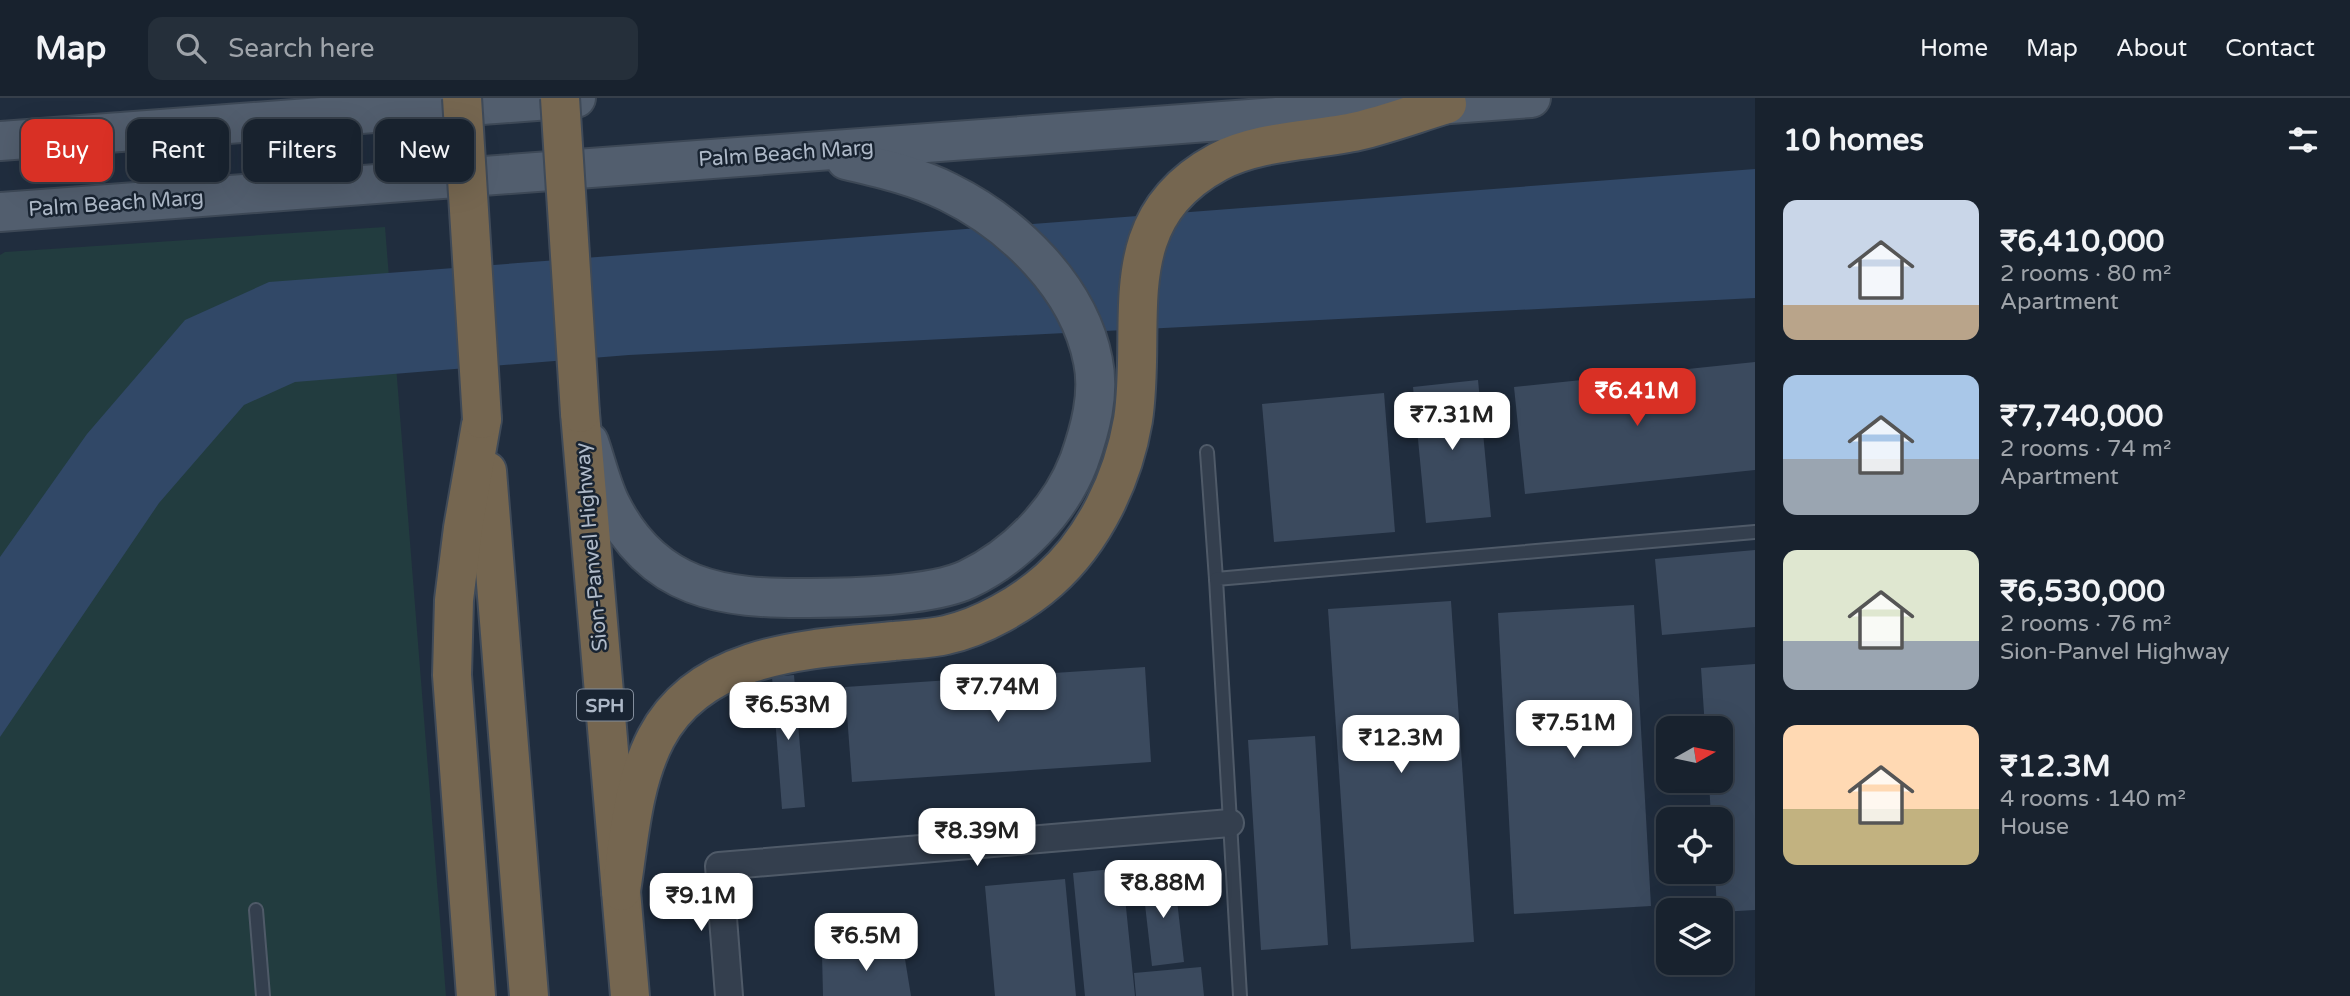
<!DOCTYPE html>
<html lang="en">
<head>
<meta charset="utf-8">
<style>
	body { margin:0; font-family:"Varela Round",sans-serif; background:#252f3a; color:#f1f3f6; height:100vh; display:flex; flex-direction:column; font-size:26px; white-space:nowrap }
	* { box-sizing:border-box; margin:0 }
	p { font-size:23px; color:#9fa4aa }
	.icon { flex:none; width:38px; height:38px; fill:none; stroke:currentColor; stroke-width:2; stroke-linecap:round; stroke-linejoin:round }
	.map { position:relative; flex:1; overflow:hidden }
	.sheet { display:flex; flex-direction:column; background:#18222e; width:595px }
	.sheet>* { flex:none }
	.guide { position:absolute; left:21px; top:21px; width:665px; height:63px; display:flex; gap:14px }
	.needle { width:46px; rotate:81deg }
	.tools { position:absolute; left:1656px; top:618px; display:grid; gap:14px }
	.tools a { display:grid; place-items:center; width:77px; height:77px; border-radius:14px; background:#18222e; box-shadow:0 7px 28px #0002,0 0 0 2px #363f4a; font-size:35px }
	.price { position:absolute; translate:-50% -60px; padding:0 16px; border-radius:14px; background:#fff; color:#222; font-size:23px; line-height:46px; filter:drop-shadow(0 2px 4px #0008) }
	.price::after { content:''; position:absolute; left:50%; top:42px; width:21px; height:16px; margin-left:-10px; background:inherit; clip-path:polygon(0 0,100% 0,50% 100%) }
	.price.active { background:#d93025; color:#fff }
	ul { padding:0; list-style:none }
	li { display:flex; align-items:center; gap:21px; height:175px; padding:0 28px }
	li span { display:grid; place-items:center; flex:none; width:196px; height:140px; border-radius:14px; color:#555 }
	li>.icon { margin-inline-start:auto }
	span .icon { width:84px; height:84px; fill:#fffc; stroke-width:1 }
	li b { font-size:30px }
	h2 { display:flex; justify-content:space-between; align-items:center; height:84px; padding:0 28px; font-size:30px }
	.pill { padding:0 24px; border-radius:14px; background:#18222e; box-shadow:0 7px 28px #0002,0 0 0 2px #363f4a; font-size:24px; line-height:63px }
	.pill.active { background:#d93025; color:#fff }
	header { display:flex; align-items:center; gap:42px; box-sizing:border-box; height:98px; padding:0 35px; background:#18222e; border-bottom:2px solid #363f4a }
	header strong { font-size:33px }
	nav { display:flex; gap:38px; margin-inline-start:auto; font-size:24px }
	.search { width:490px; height:63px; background:#252f3a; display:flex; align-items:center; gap:18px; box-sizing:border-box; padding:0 24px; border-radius:14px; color:#9fa4aa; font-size:26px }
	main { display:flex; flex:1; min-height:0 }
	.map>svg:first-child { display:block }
	.green { fill:#223c3f }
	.water { fill:#314867 }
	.building { fill:#3b4a5e }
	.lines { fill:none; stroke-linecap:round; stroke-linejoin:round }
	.service-casing { stroke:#4f5a68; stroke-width:16 }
	.minor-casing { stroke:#4f5a68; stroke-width:30 }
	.primary-casing { stroke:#3d4856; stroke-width:42 }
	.motorway-casing { stroke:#3f4a58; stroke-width:42 }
	.service { stroke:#343f4e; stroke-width:12 }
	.minor { stroke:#343f4e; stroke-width:26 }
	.primary { stroke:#525e6e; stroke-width:38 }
	.motorway { stroke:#756650; stroke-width:38 }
	.motorway-bridge-casing { stroke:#3f4a58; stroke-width:42; stroke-linecap:butt }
	.motorway-bridge { stroke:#756650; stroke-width:38 }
	.labels { text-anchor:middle; stroke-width:5; stroke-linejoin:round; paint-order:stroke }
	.shield { fill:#192432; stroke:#828d9c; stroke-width:2 }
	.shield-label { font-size:19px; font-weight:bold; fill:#afbac9 }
	.street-label { font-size:21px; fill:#afbac9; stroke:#192432 }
</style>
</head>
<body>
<header>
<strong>Map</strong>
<div class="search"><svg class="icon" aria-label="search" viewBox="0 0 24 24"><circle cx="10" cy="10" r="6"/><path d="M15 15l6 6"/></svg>Search here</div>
<nav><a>Home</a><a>Map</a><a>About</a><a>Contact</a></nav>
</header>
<main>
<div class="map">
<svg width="1755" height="898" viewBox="0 0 1755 898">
	<rect width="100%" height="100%" fill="#202d3e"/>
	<polygon class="green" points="385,129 446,898 0,898 0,157 5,154"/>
	<polygon class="water" points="1755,71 1755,200 629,257 295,284 244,307 159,405 0,639 0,459 87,336 185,222 269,184"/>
	<g class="building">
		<polygon points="1755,264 1755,372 1525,396 1514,289"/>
		<polygon points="1478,282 1491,419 1426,425 1413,289"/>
		<polygon points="1384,295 1395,434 1274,444 1262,306"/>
		<polygon points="1755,452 1755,529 1662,537 1655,461"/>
		<polygon points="1451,503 1474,844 1351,851 1328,511"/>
		<polygon points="1634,507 1651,808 1514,816 1498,515"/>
		<polygon points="1755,566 1755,812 1720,814 1720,812 1717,812 1715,774 1720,774 1720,721 1711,721 1709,682 1720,682 1720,630 1705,630 1701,570"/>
		<polygon points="1145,569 1151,664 852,684 845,589"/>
		<polygon points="794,577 805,709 782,711 772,579"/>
		<polygon points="1315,638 1328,847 1261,852 1248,642"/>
		<polygon points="1122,770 1135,898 1085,898 1073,775"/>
		<polygon points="1174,776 1184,864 1152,868 1142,780"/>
		<polygon points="1065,781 1076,898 995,898 985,788"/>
		<polygon points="903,849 911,898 823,898 822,855"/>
		<polygon points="1201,869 1204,898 1136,898 1134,875"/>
	</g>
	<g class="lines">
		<defs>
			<g id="service">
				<polyline points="1207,354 1216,481"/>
				<polyline points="256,812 263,898"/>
				<polyline points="1240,898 1216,481 1755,434"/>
			</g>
			<polyline id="minor" points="729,898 719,768 1230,725"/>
			<g id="primary">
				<polyline points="0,43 576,0"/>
				<polyline points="0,114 1531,0"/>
				<path d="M589,344C596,364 601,386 610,405C653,492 722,501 809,500C849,500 933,498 968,481C1016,458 1060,413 1079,363C1090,332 1100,296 1093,263C1079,189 1013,126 948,94C916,78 880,70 846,62"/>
			</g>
			<g id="motorway">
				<polyline points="580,315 630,898"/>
				<polyline points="487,373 529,898"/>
				<path d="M621,793C629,742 632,686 656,640C701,554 810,551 894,543C911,541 930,541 946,537C982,529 1022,506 1049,482C1094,442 1123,381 1133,322C1148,223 1109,123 1218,64C1259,42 1314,43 1358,33C1388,26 1417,15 1447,6"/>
				<polyline points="476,898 452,577 454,502 463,430 482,321"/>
			</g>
		</defs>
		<use href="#service" class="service-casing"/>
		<use href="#minor" class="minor-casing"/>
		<use href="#primary" class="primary-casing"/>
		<use href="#motorway" class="motorway-casing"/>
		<use href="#service" class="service"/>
		<use href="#minor" class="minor"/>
		<use href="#primary" class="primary"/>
		<use href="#motorway" class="motorway"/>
		<defs>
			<g id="motorway-bridge">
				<polyline points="462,0 482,321"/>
				<polyline points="560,0 580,315"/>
			</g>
		</defs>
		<use href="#motorway-bridge" class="motorway-bridge-casing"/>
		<use href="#motorway-bridge" class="motorway-bridge"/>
	</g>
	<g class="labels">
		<rect class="shield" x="577" y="591.5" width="56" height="31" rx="5"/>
		<g class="shield-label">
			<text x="605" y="614">SPH</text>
		</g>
		<g class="street-label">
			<text transform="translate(786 55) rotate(-4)" y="7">Palm Beach Marg</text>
			<text transform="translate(116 105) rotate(-4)" y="7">Palm Beach Marg</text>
			<text transform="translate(591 449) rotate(-95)" y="7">Sion-Panvel Highway</text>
		</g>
	</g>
</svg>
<div class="tools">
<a><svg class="needle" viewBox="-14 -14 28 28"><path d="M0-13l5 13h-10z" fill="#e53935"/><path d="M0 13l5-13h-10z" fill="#9fa4aa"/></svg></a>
<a><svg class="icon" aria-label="locate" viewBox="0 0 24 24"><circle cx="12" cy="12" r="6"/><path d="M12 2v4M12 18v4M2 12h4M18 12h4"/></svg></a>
<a><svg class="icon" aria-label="layers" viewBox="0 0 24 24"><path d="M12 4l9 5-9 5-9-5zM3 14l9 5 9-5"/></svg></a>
</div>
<b class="price active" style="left:1637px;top:330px">₹6.41M</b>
<b class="price" style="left:1452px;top:354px">₹7.31M</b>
<b class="price" style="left:998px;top:626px">₹7.74M</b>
<b class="price" style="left:788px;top:644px">₹6.53M</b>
<b class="price" style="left:1574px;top:662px">₹7.51M</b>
<b class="price" style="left:1401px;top:677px">₹12.3M</b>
<b class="price" style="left:977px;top:770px">₹8.39M</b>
<b class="price" style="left:1163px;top:822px">₹8.88M</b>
<b class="price" style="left:701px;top:835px">₹9.1M</b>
<b class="price" style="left:866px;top:875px">₹6.5M</b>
<div class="guide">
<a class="pill active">Buy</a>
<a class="pill">Rent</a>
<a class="pill">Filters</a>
<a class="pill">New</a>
</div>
</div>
<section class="sheet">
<h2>10 homes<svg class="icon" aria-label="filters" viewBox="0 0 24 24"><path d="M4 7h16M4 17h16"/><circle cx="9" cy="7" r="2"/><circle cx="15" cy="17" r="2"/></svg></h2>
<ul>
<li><span style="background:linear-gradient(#c9d6e8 75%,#b9a48a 0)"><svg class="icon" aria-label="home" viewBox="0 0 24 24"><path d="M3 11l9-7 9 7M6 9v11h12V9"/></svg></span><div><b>₹6,410,000</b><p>2 rooms · 80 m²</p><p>Apartment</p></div></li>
<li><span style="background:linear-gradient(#a9c7e8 60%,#9aa5b1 0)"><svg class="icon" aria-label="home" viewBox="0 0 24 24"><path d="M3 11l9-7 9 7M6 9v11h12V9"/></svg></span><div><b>₹7,740,000</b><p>2 rooms · 74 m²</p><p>Apartment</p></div></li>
<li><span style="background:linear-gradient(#dfe7d0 65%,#9aa5b1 0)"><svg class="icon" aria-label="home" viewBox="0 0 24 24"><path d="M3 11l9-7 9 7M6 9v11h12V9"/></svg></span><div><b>₹6,530,000</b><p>2 rooms · 76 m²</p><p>Sion-Panvel Highway</p></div></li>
<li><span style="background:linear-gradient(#ffd9b3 60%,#c2b280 0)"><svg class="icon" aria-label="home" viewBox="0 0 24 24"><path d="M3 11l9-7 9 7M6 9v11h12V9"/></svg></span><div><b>₹12.3M</b><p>4 rooms · 140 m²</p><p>House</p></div></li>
</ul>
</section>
</main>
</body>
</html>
